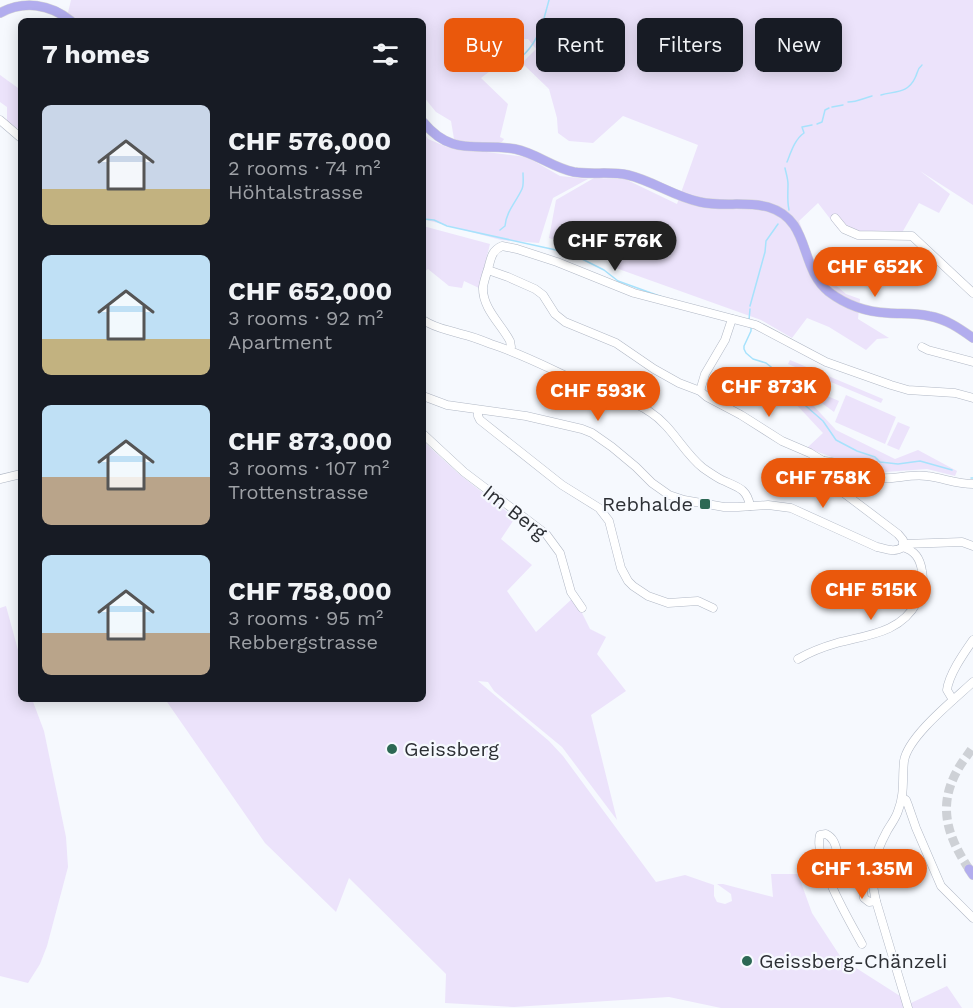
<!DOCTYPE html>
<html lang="en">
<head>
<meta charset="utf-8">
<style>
	body { margin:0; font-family:"Work Sans",sans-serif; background:#20242c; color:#f1f3f6; height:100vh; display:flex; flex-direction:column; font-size:22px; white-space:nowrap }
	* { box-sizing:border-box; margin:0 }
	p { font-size:20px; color:#9ea1a6 }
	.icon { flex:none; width:33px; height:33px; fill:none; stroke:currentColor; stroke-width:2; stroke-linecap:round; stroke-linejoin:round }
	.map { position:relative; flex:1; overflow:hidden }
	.details { position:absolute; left:18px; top:18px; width:408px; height:684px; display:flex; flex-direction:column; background:#171b24; border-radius:9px; box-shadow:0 3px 15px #0003 }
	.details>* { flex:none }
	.hud { position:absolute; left:444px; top:18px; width:438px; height:54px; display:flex; gap:12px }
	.price { position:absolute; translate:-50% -51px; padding:0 14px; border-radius:21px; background:#ea580c; color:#fff; font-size:20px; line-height:39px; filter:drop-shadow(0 2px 3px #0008) }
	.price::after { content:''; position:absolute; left:50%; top:36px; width:18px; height:14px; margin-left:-9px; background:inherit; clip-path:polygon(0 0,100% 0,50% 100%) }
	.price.active { background:#222; color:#fff }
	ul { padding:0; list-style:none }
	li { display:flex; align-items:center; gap:18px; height:150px; padding:0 24px }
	li span { display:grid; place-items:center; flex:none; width:168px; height:120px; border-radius:9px; color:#555 }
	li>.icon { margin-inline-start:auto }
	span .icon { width:72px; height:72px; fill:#fffc; stroke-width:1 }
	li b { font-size:26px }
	h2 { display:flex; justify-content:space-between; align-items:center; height:72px; padding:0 24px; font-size:26px }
	.pill { padding:0 21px; border-radius:9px; background:#171b24; box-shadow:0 3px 15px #0003; font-size:21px; line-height:54px }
	.pill.active { background:#ea580c; color:#fff }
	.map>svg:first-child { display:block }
	.green { fill:#ece3fb }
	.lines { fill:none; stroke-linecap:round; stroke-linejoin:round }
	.stream { stroke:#a7e2fc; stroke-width:1.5 }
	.major-tunnel { stroke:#ced1d6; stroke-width:9; stroke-dasharray:9 4.5; stroke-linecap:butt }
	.minor-casing { stroke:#b1b8c5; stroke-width:9 }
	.major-casing { stroke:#d5d5d6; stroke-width:10 }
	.minor { stroke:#fff; stroke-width:8 }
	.major { stroke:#b2adee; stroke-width:9 }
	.poi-dot { fill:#2c6854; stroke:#f6f9fe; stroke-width:2 }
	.labels { text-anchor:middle; stroke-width:4.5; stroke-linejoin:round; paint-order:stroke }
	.poi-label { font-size:20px; fill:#2c2f34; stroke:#f6f9fe; text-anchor:start }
	.street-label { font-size:20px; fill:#2c2f34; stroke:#f6f9fe }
</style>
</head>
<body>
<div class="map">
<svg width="973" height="1008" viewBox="0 0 973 1008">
	<rect width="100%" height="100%" fill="#f6f9fe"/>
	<g class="green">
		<polygon points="71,0 973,0 973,205 920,171 950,194 939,213 919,203 899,238 858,238 838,229 818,203 799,221 817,269 846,294 860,299 858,319 889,338 877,339 866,350 829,327 807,318 792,338 761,320 613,267 615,260 549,238 556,200 594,178 625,179 677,204 698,145 623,116 593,143 569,141 558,133 557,118 549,89 522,63 536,49 528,39 492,41 498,65 481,78 508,104 500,137 504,139 502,142 497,144 464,142 454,139 451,121 436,112 423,96 423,21 66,21"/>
		<polygon points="0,75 18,88 19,96 21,97 21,131 7,121 7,107 0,102"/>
		<polygon points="423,131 428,139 447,147 527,157 560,176 588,179 553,198 539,243 501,240 423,219"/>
		<polygon points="423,226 490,244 479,288 464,281 462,288 449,286 428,269 423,273"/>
		<polygon points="790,360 883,399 881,403 788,364"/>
		<polygon points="781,371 836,430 895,459 918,450 957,471 955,476 927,469 885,472 851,464 807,448 823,433 793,401 775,374"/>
		<polygon points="818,392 839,401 834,412 815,398"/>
		<polygon points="846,395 896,417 885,444 835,422"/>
		<polygon points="898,422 910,427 899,450 887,445"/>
		<polygon points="423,441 459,474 515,518 501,539 532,565 507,591 536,632 573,598 580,609 590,629 606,637 597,654 626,691 591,715 617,820 562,747 494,691 488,682 478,681 549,741 563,756 656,882 685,875 714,885 714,896 717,902 725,904 732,901 731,894 717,884 723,884 773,897 771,874 798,874 812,913 842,959 911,1003 947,986 962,1008 721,1008 669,997 514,1007 445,1003 446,974 349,878 336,912 265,843 165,699 423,699"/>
		<polygon points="6,606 21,661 21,699 32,699 44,731 66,837 68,867 47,946 40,964 28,983 0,976 0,608"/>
	</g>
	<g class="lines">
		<g class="stream">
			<polyline points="543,22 549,0"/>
			<path d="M511,63C526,56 536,42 541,26"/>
			<path d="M881,95C896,91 908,93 915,78C918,72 917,69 922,65"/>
			<path d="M848,102C857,102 864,98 872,96"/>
			<polyline points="832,107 843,105"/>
			<polyline points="817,124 822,122 825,110 829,108"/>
			<path d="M787,162C791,152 795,139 804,133L802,127L812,125"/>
			<path d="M785,168C786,173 788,179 788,184C788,193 787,201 789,210"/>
			<polyline points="423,219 434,220 447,226 556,250 582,259 604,270 618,281 665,298"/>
			<path d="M500,230L505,226C506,212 516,202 522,189C524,185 523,178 523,173"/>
			<polyline points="750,306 765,252 766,241 778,224"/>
			<polyline points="748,320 749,320 750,309"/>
			<polyline points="751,328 751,331 744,346 744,349 746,353 753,359 766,363 784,377 798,399 823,421 836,440 857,451 875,457 880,462 898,464 920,461 952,470"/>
			<polyline points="971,478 973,478"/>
		</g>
		<path class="major-tunnel" d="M969,869C948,837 937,807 957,771C961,763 968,755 973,747"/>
		<defs>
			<g id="minor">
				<polyline points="0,120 21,138"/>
				<polyline points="835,218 844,229 858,235 912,236 973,293"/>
				<polyline points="488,270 508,277 535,289 543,295 555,314 565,322 616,343 654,369 679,383 700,391 707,397 741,415 782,441 810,453 823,461"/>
				<path d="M423,320C437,329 446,329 461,334C471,336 481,340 491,344C529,356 563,376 600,391C617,398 635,401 650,412C672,426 683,452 703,468C709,472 716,477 722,480C737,487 747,488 750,506"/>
				<polyline points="922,347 928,350 973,362"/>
				<path d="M509,350L511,347L510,341C501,324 482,308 483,287C484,281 486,275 488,269C491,259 491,251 502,246L517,249L557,262L634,293L756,325L826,362L891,385L908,390L955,393L973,398"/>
				<polyline points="700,391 705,374 725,340 732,319"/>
				<path d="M423,396L447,405L526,416L582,429L592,433L612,447L636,467L652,483L669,495L684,500L724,507H738L768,505L791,508L877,547C887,549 894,553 903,547"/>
				<polyline points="478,410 478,416 480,420 562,485 599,508 609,521 621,568 628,581 633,586 648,596 668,603 698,601 713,608"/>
				<polyline points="423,434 464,472 546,534 560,553 571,592 582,608"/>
				<path d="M823,461C839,460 855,474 871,477C890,482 908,473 927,476C943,478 957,484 973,484"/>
				<polyline points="823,461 819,463 818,468 820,475 898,534 903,540 903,547"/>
				<polyline points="0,479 21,474"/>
				<polyline points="904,544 962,542 973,546"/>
				<path d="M798,659C810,652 823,647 837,643C867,635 901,633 917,602C923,593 924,582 922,571C920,558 915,551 903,547"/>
				<path d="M953,700L947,690C949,674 964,653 973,640"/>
				<polyline points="903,798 906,800 908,805 916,828 941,886 973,918"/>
				<path d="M862,944C850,922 813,860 820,835L826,834C838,840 835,853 842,863C846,870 856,872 860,879C863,885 863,892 864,898L869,902L876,901"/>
				<path d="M908,1008L876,901C869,874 874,855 887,831C891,824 896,818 898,811C905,794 902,778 904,761C908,736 955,699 973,682"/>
			</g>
			<g id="major">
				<path d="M0,13C24,0 50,4 71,21"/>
				<path d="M423,122C453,158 477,142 515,149C536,153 553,168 574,172C592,175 610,171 628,175C653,181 675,197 700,202C722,207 746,201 768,207C812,220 798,267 829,292C846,305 867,312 888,313C902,314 915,313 929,316C946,319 959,328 973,338"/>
				<polyline points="969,869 973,875"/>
			</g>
		</defs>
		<use href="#minor" class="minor-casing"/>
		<use href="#major" class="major-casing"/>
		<use href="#minor" class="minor"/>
		<use href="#major" class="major"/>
	</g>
	<g class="poi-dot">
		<rect x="699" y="498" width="12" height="12" rx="3"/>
		<circle cx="392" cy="749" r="6"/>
		<circle cx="747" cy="961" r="6"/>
	</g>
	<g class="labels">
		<g class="poi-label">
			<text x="693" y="511" text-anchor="end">Rebhalde</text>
			<text x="404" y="756">Geissberg</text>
			<text x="759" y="968">Geissberg-Chänzeli</text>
		</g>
		<g class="street-label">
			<text transform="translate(515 512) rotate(38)" y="7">Im Berg</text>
		</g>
	</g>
</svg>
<b class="price active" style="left:615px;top:272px">CHF 576K</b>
<b class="price" style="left:875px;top:298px">CHF 652K</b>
<b class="price" style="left:769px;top:418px">CHF 873K</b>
<b class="price" style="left:598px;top:422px">CHF 593K</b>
<b class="price" style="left:823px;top:509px">CHF 758K</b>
<b class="price" style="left:871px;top:621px">CHF 515K</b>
<b class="price" style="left:862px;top:900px">CHF 1.35M</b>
<div class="hud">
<a class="pill active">Buy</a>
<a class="pill">Rent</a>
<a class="pill">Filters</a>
<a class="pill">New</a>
</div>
<section class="details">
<h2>7 homes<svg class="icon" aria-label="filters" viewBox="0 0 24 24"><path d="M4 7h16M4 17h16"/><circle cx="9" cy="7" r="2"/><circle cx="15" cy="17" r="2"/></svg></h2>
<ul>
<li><span style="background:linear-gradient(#c9d6e8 70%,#c2b280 0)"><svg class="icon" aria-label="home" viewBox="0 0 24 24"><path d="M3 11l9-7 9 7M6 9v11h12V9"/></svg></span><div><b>CHF 576,000</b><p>2 rooms · 74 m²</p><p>Höhtalstrasse</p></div></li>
<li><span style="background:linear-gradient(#bfe0f5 70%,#c2b280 0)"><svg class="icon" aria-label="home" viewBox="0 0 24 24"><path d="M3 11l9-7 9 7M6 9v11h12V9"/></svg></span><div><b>CHF 652,000</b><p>3 rooms · 92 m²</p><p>Apartment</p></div></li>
<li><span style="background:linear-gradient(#bfe0f5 60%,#b9a48a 0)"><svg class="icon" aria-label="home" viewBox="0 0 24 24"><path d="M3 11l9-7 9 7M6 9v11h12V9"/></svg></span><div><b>CHF 873,000</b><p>3 rooms · 107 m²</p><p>Trottenstrasse</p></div></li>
<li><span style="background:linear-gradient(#bfe0f5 65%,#b9a48a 0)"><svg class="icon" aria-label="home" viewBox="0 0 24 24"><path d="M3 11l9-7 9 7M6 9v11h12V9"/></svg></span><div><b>CHF 758,000</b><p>3 rooms · 95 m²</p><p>Rebbergstrasse</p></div></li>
</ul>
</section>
</div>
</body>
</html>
